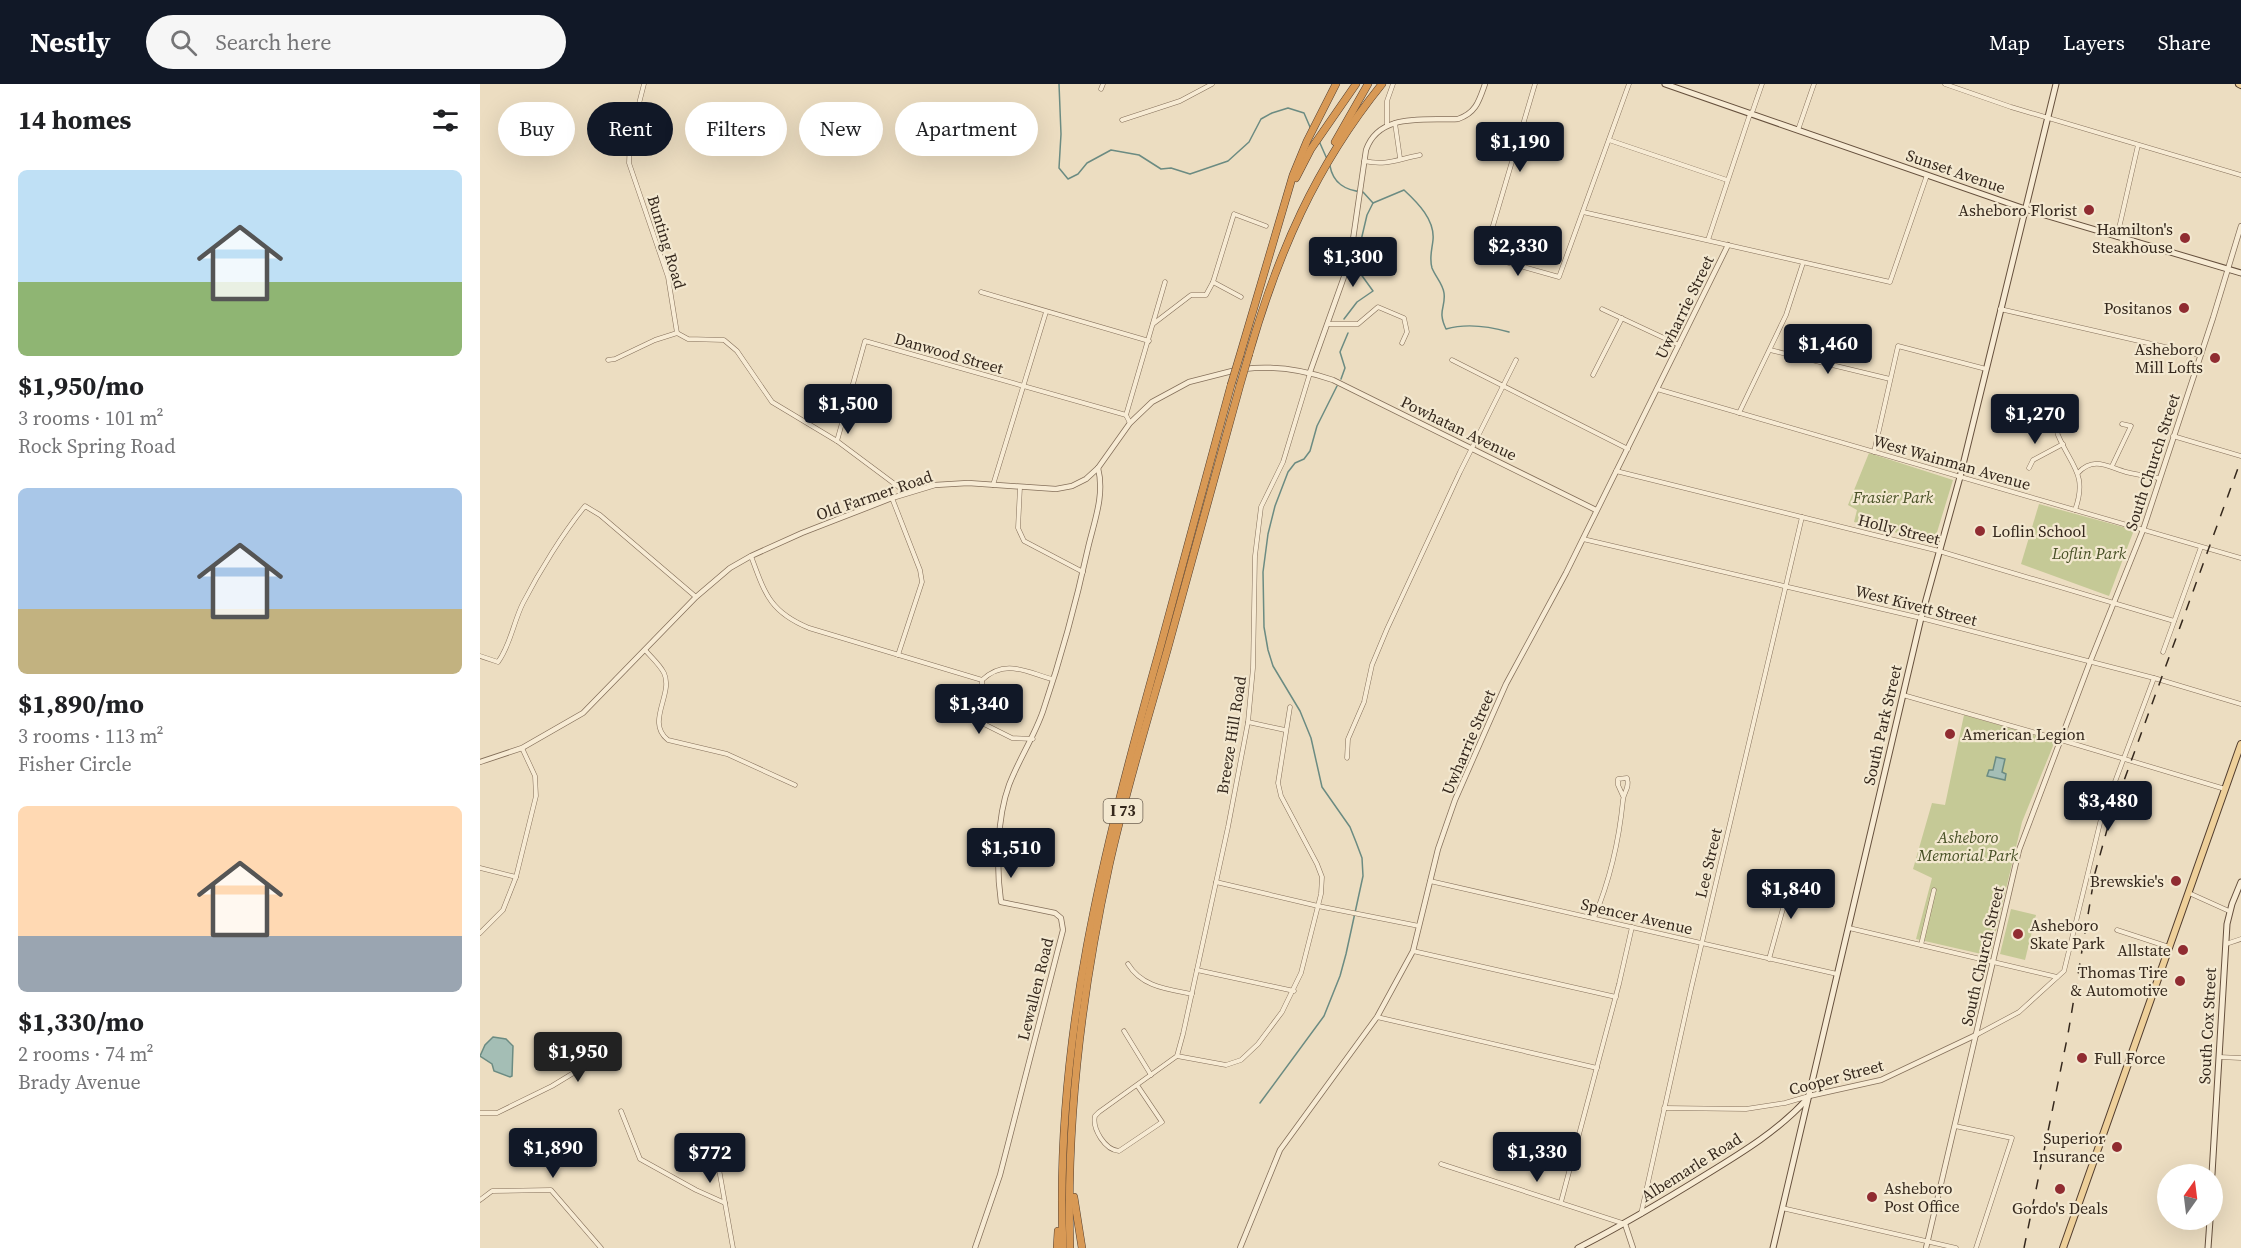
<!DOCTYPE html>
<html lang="en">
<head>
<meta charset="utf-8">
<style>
	body { margin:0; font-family:"Source Serif 4",serif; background:#f6f6f6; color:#202124; height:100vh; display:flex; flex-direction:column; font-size:22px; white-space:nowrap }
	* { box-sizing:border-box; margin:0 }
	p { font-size:20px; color:#757577 }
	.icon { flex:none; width:33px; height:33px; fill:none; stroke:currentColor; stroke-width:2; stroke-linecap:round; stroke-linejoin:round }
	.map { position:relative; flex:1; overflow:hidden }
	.side { display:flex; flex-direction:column; background:#fff; width:480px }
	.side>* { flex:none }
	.guide { position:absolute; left:18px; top:18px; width:570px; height:54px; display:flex; gap:12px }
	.needle { width:39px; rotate:14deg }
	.tools { position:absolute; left:1677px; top:1080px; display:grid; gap:12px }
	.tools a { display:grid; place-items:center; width:66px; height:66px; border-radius:50%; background:#fff; box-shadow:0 6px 24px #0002; font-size:30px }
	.price { position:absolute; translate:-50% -51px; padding:0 14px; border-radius:6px; background:#111827; color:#fff; font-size:20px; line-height:39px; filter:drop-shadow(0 2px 3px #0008) }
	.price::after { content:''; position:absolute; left:50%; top:36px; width:18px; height:14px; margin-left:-9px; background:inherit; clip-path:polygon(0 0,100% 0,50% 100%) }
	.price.active { background:#222; color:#fff }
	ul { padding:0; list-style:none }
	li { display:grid; align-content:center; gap:12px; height:318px; padding:0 18px }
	li span { display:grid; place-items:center; height:186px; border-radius:9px; color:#555 }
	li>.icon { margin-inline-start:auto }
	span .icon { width:108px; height:108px; fill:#fffc; stroke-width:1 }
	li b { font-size:26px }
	h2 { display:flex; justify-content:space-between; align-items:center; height:72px; padding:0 18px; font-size:26px }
	.pill { padding:0 21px; border-radius:27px; background:#fff; box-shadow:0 6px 24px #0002; font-size:21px; line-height:54px }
	.pill.active { background:#111827; color:#fff }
	header { display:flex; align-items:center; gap:36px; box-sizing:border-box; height:84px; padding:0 30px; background:#111827; color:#fff }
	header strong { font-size:28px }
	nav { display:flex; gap:33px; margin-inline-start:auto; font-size:21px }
	.search { width:420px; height:54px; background:#f6f6f6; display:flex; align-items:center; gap:15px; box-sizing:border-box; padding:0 21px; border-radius:33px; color:#757577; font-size:22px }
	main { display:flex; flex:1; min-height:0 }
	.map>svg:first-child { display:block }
	.green { fill:#c5c996 }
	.water { fill:#a4beb5; stroke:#6b8b82; stroke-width:1.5 }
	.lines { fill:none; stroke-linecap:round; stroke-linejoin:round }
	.stream { stroke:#6b8b82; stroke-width:1.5 }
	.minor-casing { stroke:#846f5a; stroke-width:5 }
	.tertiary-casing { stroke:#846f5a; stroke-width:6 }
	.secondary-casing { stroke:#66503d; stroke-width:7 }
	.primary-casing { stroke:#523d2e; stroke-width:8 }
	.motorway-casing { stroke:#523d2e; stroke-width:8 }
	.minor { stroke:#f7ebd4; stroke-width:4 }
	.tertiary { stroke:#f7ebd4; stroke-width:4.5 }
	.secondary { stroke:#f7ebd4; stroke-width:5 }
	.primary { stroke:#eed09a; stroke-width:6 }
	.motorway { stroke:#d89955; stroke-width:7 }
	.rail { stroke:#35281d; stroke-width:1.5; stroke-dasharray:10 10; stroke-linecap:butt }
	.motorway-bridge-casing { stroke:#523d2e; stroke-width:8; stroke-linecap:butt }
	.motorway-bridge { stroke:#d89955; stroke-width:7 }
	.poi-dot { fill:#902c31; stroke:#f3e8d0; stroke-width:2 }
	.labels { text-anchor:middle; stroke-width:4.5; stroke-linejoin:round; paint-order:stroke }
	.shield { fill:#f3e8d0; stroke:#6e6253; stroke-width:1.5 }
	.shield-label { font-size:15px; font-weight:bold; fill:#35281d }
	.street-label { font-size:16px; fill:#35281d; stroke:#f3e8d0 }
	.poi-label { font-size:16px; fill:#35281d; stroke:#f3e8d0; text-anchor:end }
	.park-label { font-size:16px; font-style:italic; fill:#475025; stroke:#f3e8d0 }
</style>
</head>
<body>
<header>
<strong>Nestly</strong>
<div class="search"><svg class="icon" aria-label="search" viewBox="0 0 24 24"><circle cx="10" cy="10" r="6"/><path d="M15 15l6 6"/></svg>Search here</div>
<nav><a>Map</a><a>Layers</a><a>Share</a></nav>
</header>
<main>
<section class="side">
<h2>14 homes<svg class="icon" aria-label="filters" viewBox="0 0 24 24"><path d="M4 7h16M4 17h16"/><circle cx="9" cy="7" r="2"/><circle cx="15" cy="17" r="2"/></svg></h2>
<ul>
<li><span style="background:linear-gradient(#bfe0f5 60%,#8fb573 0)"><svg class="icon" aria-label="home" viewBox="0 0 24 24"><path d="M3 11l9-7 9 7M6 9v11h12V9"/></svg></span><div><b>$1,950/mo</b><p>3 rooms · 101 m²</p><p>Rock Spring Road</p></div></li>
<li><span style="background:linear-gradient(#a9c7e8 65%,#c2b280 0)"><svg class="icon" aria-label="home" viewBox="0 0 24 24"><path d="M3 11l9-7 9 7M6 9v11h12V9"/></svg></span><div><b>$1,890/mo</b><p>3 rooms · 113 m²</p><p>Fisher Circle</p></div></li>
<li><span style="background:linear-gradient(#ffd9b3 70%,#9aa5b1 0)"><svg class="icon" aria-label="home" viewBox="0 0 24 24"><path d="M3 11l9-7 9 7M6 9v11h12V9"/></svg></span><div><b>$1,330/mo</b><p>2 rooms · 74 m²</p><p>Brady Avenue</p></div></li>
</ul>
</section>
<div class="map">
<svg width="1761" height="1164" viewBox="0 0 1761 1164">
	<rect width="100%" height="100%" fill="#ecddc1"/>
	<g class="green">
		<polygon points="1389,369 1473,396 1454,458 1374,438 1377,426 1368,421"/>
		<polygon points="1559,420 1654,446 1629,512 1541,480"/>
		<polygon points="1484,631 1575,657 1542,738 1510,872 1436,855 1452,794 1433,785 1452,719 1465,721"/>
		<polygon points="1531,825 1556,831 1545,876 1520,870"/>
	</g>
	<g class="water">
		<polygon points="1516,673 1525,675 1522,688 1526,690 1525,696 1507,692 1509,686 1513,686"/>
		<polygon points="13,953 26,955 33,962 32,992 30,993 14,987 12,980 0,972 5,961"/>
	</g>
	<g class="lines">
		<g class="stream">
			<polyline points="579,0 581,50 579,84 588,95 598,90 607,79 631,66 659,71 681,85 691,84 710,90 748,77 769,58 781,35 792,29 808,24 824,29 830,43"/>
			<polyline points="839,57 847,75"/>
			<path d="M850,82C853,99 866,107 883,108L893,119L924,106C938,119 955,136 953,156C952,166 949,174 952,184C955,192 963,200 964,209C966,224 957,226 966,245C987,239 1008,242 1029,248"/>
			<polyline points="864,235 877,218 893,207 875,182 887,131 893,119"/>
			<polyline points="861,295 865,284 860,268 868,249"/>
			<polyline points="780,1019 844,932 860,892 866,870 883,792 882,774 876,758 870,743 842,703 831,654 820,627 793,582 788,566 784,543 783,488 788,450 795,422 808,388 815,379 824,375 830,367 837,342 857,302"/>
		</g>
		<defs>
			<g id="minor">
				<polyline points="164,0 150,55 149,79 188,193 197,249 208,255 244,256 257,267 292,318 357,357 420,404 431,407"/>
				<polyline points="1055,0 1004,172 1079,193 1149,0"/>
				<polyline points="1465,0 1531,23 1761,91"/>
				<polyline points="621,5 623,0"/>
				<polyline points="642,36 700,17 732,0"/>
				<polyline points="915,39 920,74"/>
				<polyline points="907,41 907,17 913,0"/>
				<polyline points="1318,46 1334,0"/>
				<polyline points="1129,56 1247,96"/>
				<path d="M884,77C907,82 918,75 940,71"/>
				<polyline points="1103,128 1410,198 1447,91"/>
				<polyline points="1637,153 1658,61"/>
				<polyline points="1228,156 1269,33 1273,26 1282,0"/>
				<polyline points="733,198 761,213"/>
				<polyline points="501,208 669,257"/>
				<polyline points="1122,225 1199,261"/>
				<polyline points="1520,225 1720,271"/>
				<polyline points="673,240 711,211 726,211 733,198 754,130 786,142"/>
				<polyline points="848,240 878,240 898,223 924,234 927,248 922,259"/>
				<polyline points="1290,266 1410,295"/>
				<polyline points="128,276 135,275 175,256 197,249"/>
				<polyline points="972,276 1148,365"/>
				<polyline points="1113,291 1142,234"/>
				<polyline points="1177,305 1761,474"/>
				<path d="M1575,323C1577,332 1575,342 1578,351C1591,382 1608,390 1595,426"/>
				<polyline points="1259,329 1306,231 1323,179"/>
				<polyline points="650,339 646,331 685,198"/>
				<polyline points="1693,352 1761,372"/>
				<polyline points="357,357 385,257 646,331"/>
				<polyline points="1394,368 1418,262 1506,285"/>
				<polyline points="1632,382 1651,342 1642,340"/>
				<polyline points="1549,384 1553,376 1583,360"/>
				<polyline points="1136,387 1459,467 1694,537"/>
				<path d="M1598,389C1614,372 1628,383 1646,388C1657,391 1668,392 1679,394"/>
				<polyline points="513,401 566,228"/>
				<polyline points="540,403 538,444 544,457 603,488"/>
				<polyline points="412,414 440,486 442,498 418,571"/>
				<polyline points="1103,455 1441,534 1674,594 1761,620"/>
				<path d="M271,472C285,510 290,528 329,544L502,596C525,574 546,588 572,595"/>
				<path d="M166,567C172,574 180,581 184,589C194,610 165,638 188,656L247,670L315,701"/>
				<polyline points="1683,568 1721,463"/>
				<path d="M0,572L18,578C31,560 33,539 43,519C59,488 83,449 105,422L120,431L216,513"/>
				<polyline points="502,596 502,639 532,654 553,655"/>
				<polyline points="1423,611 1581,656 1745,705"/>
				<polyline points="768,638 805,646"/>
				<polyline points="867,674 868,655 884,618 892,581 907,545 980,388 1036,276"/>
				<polyline points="0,784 36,793"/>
				<polyline points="950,797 1357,890"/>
				<polyline points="736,798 838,822 939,842"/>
				<polyline points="1709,809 1749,827"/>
				<path d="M1114,834C1130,796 1139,757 1143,716C1144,707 1150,704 1147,694L1138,695V701L1143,712"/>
				<polyline points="1369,844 1577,893"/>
				<polyline points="1637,846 1689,863"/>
				<polyline points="0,849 23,826 36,793 56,712 55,692 42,664"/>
				<polyline points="1746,860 1761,855"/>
				<polyline points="1441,861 1454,806"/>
				<polyline points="933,867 1136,913"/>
				<polyline points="1289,875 1312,792"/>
				<path d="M648,880C662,903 687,905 712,910"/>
				<polyline points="717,886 814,907"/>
				<polyline points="897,933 1117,984"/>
				<polyline points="644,947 671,991"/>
				<polyline points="1496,951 1539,928 1584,887 1621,735 1674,594"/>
				<polyline points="697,972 746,981 761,976 778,960 802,928 821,889 841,810 842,793 837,780 801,712 798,699 810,623"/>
				<polyline points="1739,973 1761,974"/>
				<path d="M657,1001L682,1038L639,1067C625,1066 612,1045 615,1032L619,1028L697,972L703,950L748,743L768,638L773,584L775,472L781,423L803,378L830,289"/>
				<polyline points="1184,1024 1266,1025 1305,1019 1329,1012"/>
				<polyline points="141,1027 160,1075 216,1106 245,1119"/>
				<polyline points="0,1029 17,1029 72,1002 123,971"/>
				<polyline points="1475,1042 1532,1054 1496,1164"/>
				<polyline points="232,1057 234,1057 253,1164"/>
				<polyline points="961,1080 1145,1140"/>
				<polyline points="0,1116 12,1107 71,1106 121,1164"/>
				<polyline points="1081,1118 1139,900 1152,843"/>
				<polyline points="1302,1124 1476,1164"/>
				<polyline points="1161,1130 1211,905 1322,433"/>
			</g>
			<g id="tertiary">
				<path d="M764,285C795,281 824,286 853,296L1116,426"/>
				<path d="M830,288L870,176L886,66C899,28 945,37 978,35C996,29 999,17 1005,0"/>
				<polyline points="0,678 42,664 103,629 216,513 250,484 271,472 322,449 412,414 455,401 488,399 576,405 592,402 606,395 618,384 650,339 672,318 709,298 756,286"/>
				<polyline points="1329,1012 1401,996 1496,951"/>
				<polyline points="1145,1140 1153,1164"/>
				<path d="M495,1164L520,1091L583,846L581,834L575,829L521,818C516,783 517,734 529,701C539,675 554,653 563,627C581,574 596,519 608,464C614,438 625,411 618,384"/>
				<polyline points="760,1164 800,1066 897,933 933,867 958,765 975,716 1026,600 1086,489 1248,161"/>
				<polyline points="1446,1164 1539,766 1610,578 1663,446 1733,234 1761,142"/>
			</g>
			<g id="secondary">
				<polyline points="1185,0 1545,125 1761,189"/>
				<polyline points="1732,1090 1747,840 1752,820 1761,798"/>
				<path d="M1098,1164C1143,1141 1185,1116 1227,1090C1263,1068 1299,1046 1327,1015"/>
				<polyline points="1293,1164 1441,534 1480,393 1576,0"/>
				<polyline points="1728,1164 1730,1136"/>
			</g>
			<g id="primary">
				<polyline points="1759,0 1761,1"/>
				<polyline points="1583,1164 1761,660"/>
			</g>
			<g id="motorway">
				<polyline points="855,58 888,0"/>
				<polyline points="816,94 831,65 876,0"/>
				<path d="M769,270C798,169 835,83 902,0"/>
				<polyline points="760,271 813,91 827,57 856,0"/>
				<polyline points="594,1113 602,1164"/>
				<polyline points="577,1164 578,1147"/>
				<path d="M583,1164C574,957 624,765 679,568C703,479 727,390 751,301"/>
				<path d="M590,1164C586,1036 602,906 629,782C645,709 667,638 687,567C711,478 735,389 760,301"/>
			</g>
		</defs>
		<use href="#minor" class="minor-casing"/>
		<use href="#tertiary" class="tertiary-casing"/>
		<use href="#secondary" class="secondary-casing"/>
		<use href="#primary" class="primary-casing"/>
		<use href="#motorway" class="motorway-casing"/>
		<use href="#minor" class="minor"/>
		<use href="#tertiary" class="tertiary"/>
		<use href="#secondary" class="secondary"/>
		<use href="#primary" class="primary"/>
		<use href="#motorway" class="motorway"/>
		<polyline class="rail" points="1544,1164 1588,950 1615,789 1630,735 1761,376"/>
		<defs>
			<g id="motorway-bridge">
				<polyline points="751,301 760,271"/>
				<polyline points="760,301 769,270"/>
			</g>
		</defs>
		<use href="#motorway-bridge" class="motorway-bridge-casing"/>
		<use href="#motorway-bridge" class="motorway-bridge"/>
	</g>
	<g class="poi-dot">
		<circle cx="1609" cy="126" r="6"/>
		<circle cx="1705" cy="154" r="6"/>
		<circle cx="1704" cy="224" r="6"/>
		<circle cx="1735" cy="274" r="6"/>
		<circle cx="1500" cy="447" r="6"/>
		<circle cx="1470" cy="650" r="6"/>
		<circle cx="1696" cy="797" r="6"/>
		<circle cx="1538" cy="850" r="6"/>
		<circle cx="1703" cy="866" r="6"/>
		<circle cx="1700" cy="897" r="6"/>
		<circle cx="1602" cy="974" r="6"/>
		<circle cx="1637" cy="1063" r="6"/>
		<circle cx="1580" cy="1105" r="6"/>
		<circle cx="1392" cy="1113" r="6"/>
	</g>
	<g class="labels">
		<rect class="shield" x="623.5" y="715" width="39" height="24" rx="4.5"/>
		<g class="shield-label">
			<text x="643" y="732">I 73</text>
		</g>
		<g class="street-label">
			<text transform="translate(1476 87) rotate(19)" y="6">Sunset Avenue</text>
			<text transform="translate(187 158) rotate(73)" y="6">Bunting Road</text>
			<text transform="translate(1204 223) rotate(-64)" y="6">Uwharrie Street</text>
			<text transform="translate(469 269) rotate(16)" y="6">Danwood Street</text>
			<text transform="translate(979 344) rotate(26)" y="6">Powhatan Avenue</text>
			<text transform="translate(1472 378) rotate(16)" y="6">West Wainman Avenue</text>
			<text transform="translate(1672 378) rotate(-72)" y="6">South Church Street</text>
			<text transform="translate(394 411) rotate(-19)" y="6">Old Farmer Road</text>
			<text transform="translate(1419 445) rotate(14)" y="6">Holly Street</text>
			<text transform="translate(1436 521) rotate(14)" y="6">West Kivett Street</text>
			<text transform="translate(1402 641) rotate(-77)" y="6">South Park Street</text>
			<text transform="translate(751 651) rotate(-81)" y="6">Breeze Hill Road</text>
			<text transform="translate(988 658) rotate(-67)" y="6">Uwharrie Street</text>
			<text transform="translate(1228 779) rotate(-77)" y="6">Lee Street</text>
			<text transform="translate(1157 832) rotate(13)" y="6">Spencer Avenue</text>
			<text transform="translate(1502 872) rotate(-77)" y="6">South Church Street</text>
			<text transform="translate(555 905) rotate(-76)" y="6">Lewallen Road</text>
			<text transform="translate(1727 942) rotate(-87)" y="6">South Cox Street</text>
			<text transform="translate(1356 993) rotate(-15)" y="6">Cooper Street</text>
			<text transform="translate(1211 1083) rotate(-32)" y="6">Albemarle Road</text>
		</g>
		<g class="poi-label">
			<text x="1597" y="132">Asheboro Florist</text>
			<text x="1693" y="151">Hamilton's<tspan x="1693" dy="18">Steakhouse</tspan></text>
			<text x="1692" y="230">Positanos</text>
			<text x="1723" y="271">Asheboro<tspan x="1723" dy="18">Mill Lofts</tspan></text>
			<text x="1512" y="453" text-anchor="start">Loflin School</text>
			<text x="1482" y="656" text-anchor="start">American Legion</text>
			<text x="1684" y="803">Brewskie's</text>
			<text x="1550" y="847" text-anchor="start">Asheboro<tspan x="1550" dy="18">Skate Park</tspan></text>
			<text x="1691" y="872">Allstate</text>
			<text x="1688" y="894">Thomas Tire<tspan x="1688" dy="18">&amp; Automotive</tspan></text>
			<text x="1614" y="980" text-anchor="start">Full Force</text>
			<text x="1625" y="1060">Superior<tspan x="1625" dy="18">Insurance</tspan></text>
			<text x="1404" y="1110" text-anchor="start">Asheboro<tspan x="1404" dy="18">Post Office</tspan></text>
			<text x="1580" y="1130" text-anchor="middle">Gordo's Deals</text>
		</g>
		<g class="park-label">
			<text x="1413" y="419">Frasier Park</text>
			<text x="1609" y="475">Loflin Park</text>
			<text x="1488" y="759">Asheboro<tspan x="1488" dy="18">Memorial Park</tspan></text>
		</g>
	</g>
</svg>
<div class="tools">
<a><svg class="needle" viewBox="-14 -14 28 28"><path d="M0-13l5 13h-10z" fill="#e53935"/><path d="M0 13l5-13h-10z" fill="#757577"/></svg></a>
</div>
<b class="price" style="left:1040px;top:89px">$1,190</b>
<b class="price" style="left:1038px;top:193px">$2,330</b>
<b class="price" style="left:873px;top:204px">$1,300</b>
<b class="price" style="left:1348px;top:291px">$1,460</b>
<b class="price" style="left:368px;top:351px">$1,500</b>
<b class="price" style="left:1555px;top:361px">$1,270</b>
<b class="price" style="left:499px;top:651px">$1,340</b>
<b class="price" style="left:1628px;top:748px">$3,480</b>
<b class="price" style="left:531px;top:795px">$1,510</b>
<b class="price" style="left:1311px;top:836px">$1,840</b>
<b class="price active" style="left:98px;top:999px">$1,950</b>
<b class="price" style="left:73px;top:1095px">$1,890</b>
<b class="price" style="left:1057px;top:1099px">$1,330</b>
<b class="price" style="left:230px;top:1100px">$772</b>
<div class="guide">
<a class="pill">Buy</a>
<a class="pill active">Rent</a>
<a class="pill">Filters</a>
<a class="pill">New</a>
<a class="pill">Apartment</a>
</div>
</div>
</main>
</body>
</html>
